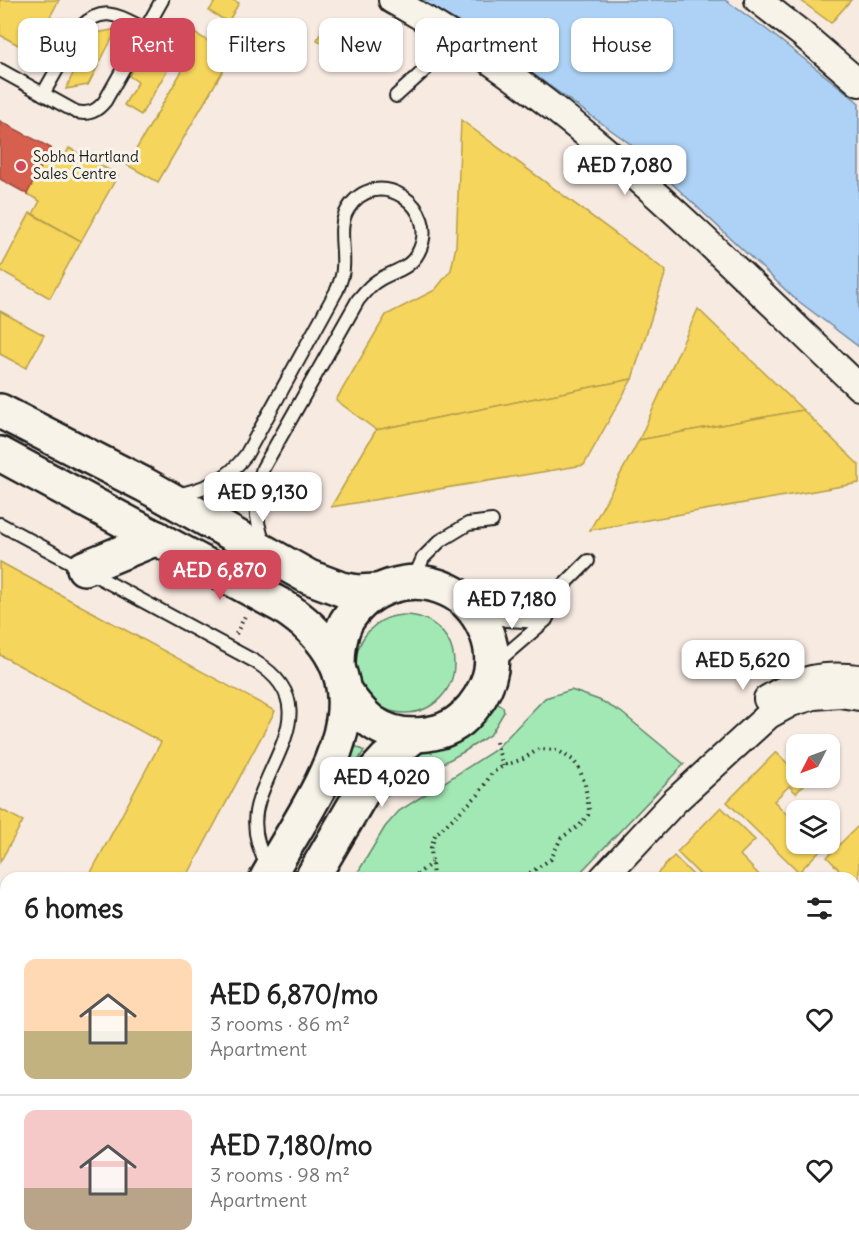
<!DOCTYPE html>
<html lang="en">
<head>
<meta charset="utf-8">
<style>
	body { margin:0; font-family:Delius,sans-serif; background:#f6f6f6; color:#222; height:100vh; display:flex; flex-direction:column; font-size:22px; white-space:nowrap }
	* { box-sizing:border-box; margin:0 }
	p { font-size:20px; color:#767676 }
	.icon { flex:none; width:33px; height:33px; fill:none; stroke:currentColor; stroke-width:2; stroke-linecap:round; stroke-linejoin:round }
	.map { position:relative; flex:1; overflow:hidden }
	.side { position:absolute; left:0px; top:872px; width:860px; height:386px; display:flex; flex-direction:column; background:#fff; border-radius:18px 18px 0 0; box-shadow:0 2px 4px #0004 }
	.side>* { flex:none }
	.banner { position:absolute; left:18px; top:18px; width:824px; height:54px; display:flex; gap:12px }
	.needle { width:39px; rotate:228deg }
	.controls { position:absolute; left:786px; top:734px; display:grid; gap:12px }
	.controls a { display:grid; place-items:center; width:54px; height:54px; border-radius:12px; background:#fff; box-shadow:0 2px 4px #0004; font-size:30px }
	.price { position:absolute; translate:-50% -51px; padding:0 14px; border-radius:12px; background:#fff; color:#222; font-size:20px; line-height:39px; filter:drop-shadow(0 2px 3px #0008) }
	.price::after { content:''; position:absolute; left:50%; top:36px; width:18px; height:14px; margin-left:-9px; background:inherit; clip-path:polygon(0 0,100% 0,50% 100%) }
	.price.active { background:#d1495b; color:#fff }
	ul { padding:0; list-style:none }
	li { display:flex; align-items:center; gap:18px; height:150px; padding:0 24px }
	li+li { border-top:2px solid #e0e0e0 }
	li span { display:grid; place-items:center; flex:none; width:168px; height:120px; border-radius:12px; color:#555 }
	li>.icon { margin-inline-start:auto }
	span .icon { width:72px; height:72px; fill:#fffc; stroke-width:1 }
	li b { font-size:26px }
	h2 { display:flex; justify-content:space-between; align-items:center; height:72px; padding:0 24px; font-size:26px }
	.pill { padding:0 21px; border-radius:12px; background:#fff; box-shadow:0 2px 4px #0004; font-size:21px; line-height:54px }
	.pill.active { background:#d1495b; color:#fff }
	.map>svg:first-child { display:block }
	.green { fill:#a2e8b4; stroke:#5f8268; stroke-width:1.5 }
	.water { fill:#add2f6; stroke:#73899f; stroke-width:1.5 }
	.homes { fill:#f6d55c; stroke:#b59e49; stroke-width:1.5 }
	.shops { fill:#d6604d; stroke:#9e4c3e; stroke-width:1.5 }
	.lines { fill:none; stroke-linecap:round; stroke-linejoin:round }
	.lane-casing { stroke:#1c1c1c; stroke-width:16 }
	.street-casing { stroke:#1c1c1c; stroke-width:30 }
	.secondary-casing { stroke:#1c1c1c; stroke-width:38 }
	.path { stroke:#1c1c1c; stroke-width:4; stroke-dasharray:1.5 4.5; stroke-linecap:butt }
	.lane { stroke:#f7f3e8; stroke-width:12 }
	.street { stroke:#f7f3e8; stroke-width:26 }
	.secondary { stroke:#f7f3e8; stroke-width:33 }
	.poi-dot { fill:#d1495b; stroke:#f7f3e8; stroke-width:2 }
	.labels { text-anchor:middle; stroke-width:6; stroke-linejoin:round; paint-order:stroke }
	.poi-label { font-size:15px; fill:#1c1c1c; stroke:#f7f3e8; text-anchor:start }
</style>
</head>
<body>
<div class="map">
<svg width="859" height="1256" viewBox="0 0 859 1256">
	<rect width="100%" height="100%" fill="#f7eae1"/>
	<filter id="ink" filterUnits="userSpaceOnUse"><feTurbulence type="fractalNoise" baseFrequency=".0167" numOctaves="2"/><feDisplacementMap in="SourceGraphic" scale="12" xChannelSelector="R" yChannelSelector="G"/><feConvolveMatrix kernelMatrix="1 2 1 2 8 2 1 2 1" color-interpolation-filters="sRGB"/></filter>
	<g filter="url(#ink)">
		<g class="green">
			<circle cx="405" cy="664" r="49"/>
			<polygon points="571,690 599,700 621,712 684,764 576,877 355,877 385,827 399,811 495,750 545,698"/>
			<polygon points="495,702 503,707 504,712 491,734 465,751 383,797 378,801 360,833 353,828 405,758 427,750"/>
			<polygon points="350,743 364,751 326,812 320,809"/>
			<polygon points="139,1251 221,1251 217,1256 136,1256"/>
		</g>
		<polygon class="water" points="419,0 725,0 766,29 846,92 859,103 859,347 793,297 629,143 469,28"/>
		<g class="homes">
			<polygon points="0,0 59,0 31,52 0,35"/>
			<polygon points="216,0 233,0 239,3 228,22 209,11"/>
			<polygon points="800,0 851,0 831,23"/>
			<polygon points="324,26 363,46 355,61 317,40"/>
			<polygon points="117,29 88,85 66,89 91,34"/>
			<polygon points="191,31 232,55 158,182 127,165 186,64 176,58"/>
			<polygon points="149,41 175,57 141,115 124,105 138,82 129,76"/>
			<polygon points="461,120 666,271 632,379 376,430 336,400 386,315 435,290 451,270 456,246"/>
			<polygon points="69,148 118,175 81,241 33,214 40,201 27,194 49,152 63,159"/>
			<polygon points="30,213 81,241 50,298 0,270"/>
			<polygon points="698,309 803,410 639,440"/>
			<polygon points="0,311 44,335 26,368 0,354"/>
			<polygon points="632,379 584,465 331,507 376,430"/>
			<polygon points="803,410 859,465 859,483 590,530 639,440"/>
			<polygon points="0,562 275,711 186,878 88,878 161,742 0,655"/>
			<polygon points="776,752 796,772 796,777 801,777 807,782 796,793 789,786 774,801 796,824 796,843 827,843 799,872 727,802"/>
			<polygon points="721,807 755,840 740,855 762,878 703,878 677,852"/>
			<polygon points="0,809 23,821 0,862"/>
			<polygon points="857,827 859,829 859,890 854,884 854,878 847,878 827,857"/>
			<polygon points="674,856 696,878 653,878"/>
			<polygon points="854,932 859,938 859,958 857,960 859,962 859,978 854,983"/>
			<polygon points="859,1077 859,1127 855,1131 854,1130 854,1083"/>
			<polygon points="858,1170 859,1224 854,1230 854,1174"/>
			<polygon points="306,1251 367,1251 362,1256 311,1256"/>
			<polygon points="406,1251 440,1251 435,1256 411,1256"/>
			<polygon points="458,1251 495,1251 492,1254 494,1256 457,1256 455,1254"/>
			<polygon points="540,1251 590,1251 595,1256 535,1256"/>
			<polygon points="720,1251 813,1251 819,1256 745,1256 742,1253 738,1256 725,1256"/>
		</g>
		<polygon class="shops" points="0,121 51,148 27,194 0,179"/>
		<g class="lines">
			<defs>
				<g id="lane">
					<path d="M0,70L76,112C89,115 97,111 105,101L162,0"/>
					<path d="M43,94L81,27C104,4 120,17 145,29"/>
					<polyline points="396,96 427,68 452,35"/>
					<path d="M176,495C206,489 227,480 246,455L337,290C340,283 343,276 343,268C345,249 337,226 348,209C376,163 443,207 418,253C409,270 392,271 377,281C369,286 364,293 358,300L263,468C254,495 254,517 264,543"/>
					<path d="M0,524L254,661C321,701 276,749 259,800C251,823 257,847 268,867"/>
					<polyline points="413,581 423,558 440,541 468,524 492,521"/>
					<polyline points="484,613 506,620 542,622"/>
					<polyline points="496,663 546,620 562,587 588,561"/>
					<polyline points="0,944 6,947"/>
					<polyline points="0,1154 6,1157"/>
					<polyline points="0,1253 6,1243"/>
				</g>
				<g id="street">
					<path d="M392,0C571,98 712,248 859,387"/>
					<polyline points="758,0 802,34 859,83"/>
					<path d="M767,699C799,679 822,673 859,678"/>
					<polyline points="603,878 675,801 769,715 791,703 814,696 839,694 859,697"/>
					<polyline points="854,1028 859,1022"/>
					<polyline points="249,1256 253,1251"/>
					<polyline points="639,1256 644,1251"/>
				</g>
				<g id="secondary">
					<polyline points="0,411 145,485 309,577 341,589 357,592 376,591"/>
					<path d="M0,454L282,606C404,684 318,787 267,878"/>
					<polyline points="84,568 157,538"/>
					<path d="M338,666C338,651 339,636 346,622C367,587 411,572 448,590C479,604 499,645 489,678C484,693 476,705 465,716C442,739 398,741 372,722C361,714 353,703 345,692"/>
					<polyline points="312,878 374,772 386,759 415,735"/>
					<polyline points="51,1256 54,1251"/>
					<polyline points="94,1256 97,1251"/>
				</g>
			</defs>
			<use href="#lane" class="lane-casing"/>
			<use href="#street" class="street-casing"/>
			<use href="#secondary" class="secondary-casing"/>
			<g class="path">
				<polyline points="236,634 245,616"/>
				<polyline points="496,742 503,766"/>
				<polyline points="412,878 432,863"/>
				<polyline points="433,878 431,848 435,835 478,795 492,773 503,766 523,759 539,749 557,750 573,760 579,768 585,784 589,810 588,815 580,825 561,838 551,859 522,878"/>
				<polyline points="0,1003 6,1006"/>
				<polyline points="208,1251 211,1256"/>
			</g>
			<use href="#lane" class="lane"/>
			<use href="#street" class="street"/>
			<use href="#secondary" class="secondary"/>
		</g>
	</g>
	<circle class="poi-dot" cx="21" cy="166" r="6"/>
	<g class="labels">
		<g class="poi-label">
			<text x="33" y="162">Sobha Hartland<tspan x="33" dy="17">Sales Centre</tspan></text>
		</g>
	</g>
</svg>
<div class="controls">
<a><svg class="needle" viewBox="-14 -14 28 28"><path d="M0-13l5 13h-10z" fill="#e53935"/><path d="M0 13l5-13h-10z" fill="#767676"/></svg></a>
<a><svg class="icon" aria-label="layers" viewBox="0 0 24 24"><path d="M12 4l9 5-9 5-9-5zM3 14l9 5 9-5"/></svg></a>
</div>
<b class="price" style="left:625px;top:196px">AED 7,080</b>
<b class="price" style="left:263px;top:523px">AED 9,130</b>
<b class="price active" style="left:220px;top:601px">AED 6,870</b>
<b class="price" style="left:512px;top:630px">AED 7,180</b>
<b class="price" style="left:743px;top:691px">AED 5,620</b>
<b class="price" style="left:382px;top:808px">AED 4,020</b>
<div class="banner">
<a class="pill">Buy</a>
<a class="pill active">Rent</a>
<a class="pill">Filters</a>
<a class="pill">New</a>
<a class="pill">Apartment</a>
<a class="pill">House</a>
</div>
<section class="side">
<h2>6 homes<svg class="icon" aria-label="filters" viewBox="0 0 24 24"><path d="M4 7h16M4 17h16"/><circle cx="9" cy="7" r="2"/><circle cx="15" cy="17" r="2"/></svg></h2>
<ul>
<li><span style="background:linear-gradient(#ffd9b3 60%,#c2b280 0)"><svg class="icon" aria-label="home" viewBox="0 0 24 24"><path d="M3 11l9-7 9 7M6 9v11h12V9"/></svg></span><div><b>AED 6,870/mo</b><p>3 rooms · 86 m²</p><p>Apartment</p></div><svg class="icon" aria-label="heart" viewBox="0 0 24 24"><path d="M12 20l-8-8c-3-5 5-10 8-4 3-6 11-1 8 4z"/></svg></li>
<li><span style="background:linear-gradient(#f6c9c9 65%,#b9a48a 0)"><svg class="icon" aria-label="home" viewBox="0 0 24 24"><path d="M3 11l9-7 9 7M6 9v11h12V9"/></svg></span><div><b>AED 7,180/mo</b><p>3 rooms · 98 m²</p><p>Apartment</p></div><svg class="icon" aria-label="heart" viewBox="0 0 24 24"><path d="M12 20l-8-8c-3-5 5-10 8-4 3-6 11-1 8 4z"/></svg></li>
</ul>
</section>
</div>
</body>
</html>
